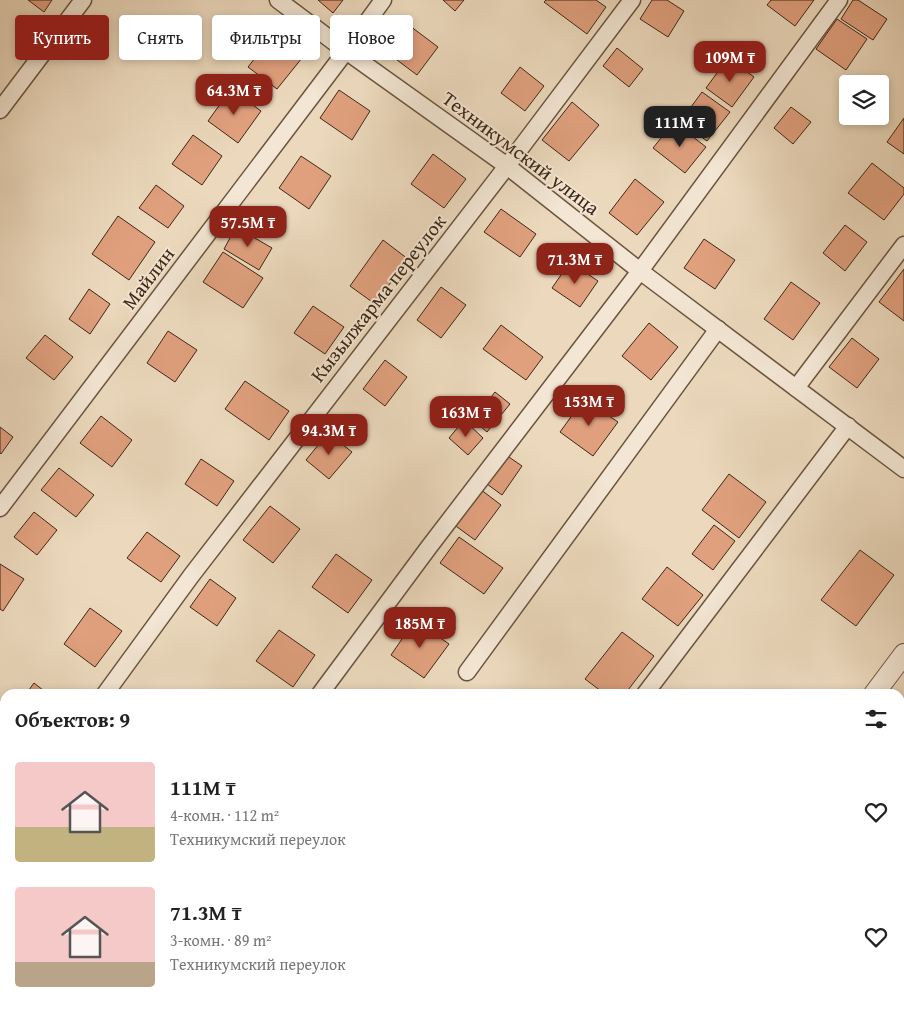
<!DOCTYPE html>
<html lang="ru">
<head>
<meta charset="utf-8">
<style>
	body { margin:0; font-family:"Gentium Book Plus",serif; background:#f6f6f6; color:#222; height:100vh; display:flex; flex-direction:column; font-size:19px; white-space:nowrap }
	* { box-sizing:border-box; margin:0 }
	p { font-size:16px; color:#767676 }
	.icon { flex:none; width:28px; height:28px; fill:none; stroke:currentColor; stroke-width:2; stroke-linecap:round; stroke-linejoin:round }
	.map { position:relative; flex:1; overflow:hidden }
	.details { position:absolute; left:0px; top:689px; width:905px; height:321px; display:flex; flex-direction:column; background:#fff; border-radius:15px 15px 0 0; box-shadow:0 2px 8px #0003 }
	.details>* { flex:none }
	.banner { position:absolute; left:15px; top:15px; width:500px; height:45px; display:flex; gap:10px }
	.controls { position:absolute; left:839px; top:75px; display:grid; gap:10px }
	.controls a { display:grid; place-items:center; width:50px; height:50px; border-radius:5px; background:#fff; box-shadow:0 2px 8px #0003; font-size:25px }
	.price { position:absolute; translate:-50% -42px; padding:0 11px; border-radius:10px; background:#8f2418; color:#fff; font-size:16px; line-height:32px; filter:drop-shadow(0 1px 2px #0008) }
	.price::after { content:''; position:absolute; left:50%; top:30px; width:15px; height:11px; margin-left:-8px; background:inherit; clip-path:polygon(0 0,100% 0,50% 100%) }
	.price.current { background:#222; color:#fff }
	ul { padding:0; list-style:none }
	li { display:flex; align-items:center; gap:15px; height:125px; padding:0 15px }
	li span { display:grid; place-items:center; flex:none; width:140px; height:100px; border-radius:5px; color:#555 }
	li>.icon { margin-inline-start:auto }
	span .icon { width:60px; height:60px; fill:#fffc; stroke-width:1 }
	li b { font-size:21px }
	h2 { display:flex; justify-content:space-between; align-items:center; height:60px; padding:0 15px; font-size:21px }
	.chip { padding:0 18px; border-radius:5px; background:#fff; box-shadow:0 2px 8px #0003; font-size:18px; line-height:45px }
	.chip.current { background:#8f2418; color:#fff }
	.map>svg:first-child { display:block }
	.building { fill:#e0a07e; stroke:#3f2715 }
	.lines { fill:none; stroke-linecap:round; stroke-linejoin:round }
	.minor-casing { stroke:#6a543f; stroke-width:19 }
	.tertiary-casing { stroke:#6a543f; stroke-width:22 }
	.minor { stroke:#f3e6d4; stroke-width:16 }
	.tertiary { stroke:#f3e6d4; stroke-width:20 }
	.labels { text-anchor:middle; stroke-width:4; stroke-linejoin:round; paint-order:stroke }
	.street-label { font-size:20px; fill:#3f2715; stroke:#f3e6d4 }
</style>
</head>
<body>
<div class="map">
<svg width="904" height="1009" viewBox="0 0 904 1009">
	<rect width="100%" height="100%" fill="#ecd9bd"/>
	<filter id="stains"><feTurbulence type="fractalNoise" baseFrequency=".004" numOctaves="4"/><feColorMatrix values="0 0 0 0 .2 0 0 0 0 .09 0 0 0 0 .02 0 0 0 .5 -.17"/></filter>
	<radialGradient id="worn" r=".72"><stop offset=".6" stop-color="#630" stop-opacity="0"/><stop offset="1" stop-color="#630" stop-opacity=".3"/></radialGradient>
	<g class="building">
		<polygon points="28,0 52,0 44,12"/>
		<polygon points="318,0 343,0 333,13"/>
		<polygon points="443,0 464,0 455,11"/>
		<polygon points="546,0 596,0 606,7 587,34 544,2"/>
		<polygon points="652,0 667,0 684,11 668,37 640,19"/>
		<polygon points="771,0 814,0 795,26 767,5"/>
		<polygon points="853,0 858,0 887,19 873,40 841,19"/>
		<polygon points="837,19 867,39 846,70 816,49"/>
		<polygon points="402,20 438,47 417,75 381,48"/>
		<polygon points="273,35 302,58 277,89 248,67"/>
		<polygon points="617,48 643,69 629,87 603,66"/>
		<polygon points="728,58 754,77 732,107 706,88"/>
		<polygon points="520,67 544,86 525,111 501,93"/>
		<polygon points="231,89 261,111 238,143 208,121"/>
		<polygon points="339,90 370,111 352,140 320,118"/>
		<polygon points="702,92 730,112 707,141 680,122"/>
		<polygon points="572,102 599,125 569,161 542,140"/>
		<polygon points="791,107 811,122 793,144 774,128"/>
		<polygon points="904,118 904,154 887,142"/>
		<polygon points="674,122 706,147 685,173 653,148"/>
		<polygon points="193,135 222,156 202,185 172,164"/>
		<polygon points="433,154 466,179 444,208 411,184"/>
		<polygon points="301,156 331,176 309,209 279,188"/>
		<polygon points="872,163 904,188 904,194 884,220 848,193"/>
		<polygon points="635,179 664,202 637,235 609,213"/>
		<polygon points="156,185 184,206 168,228 139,208"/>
		<polygon points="501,209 536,234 520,257 484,232"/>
		<polygon points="118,216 155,242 129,280 92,254"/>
		<polygon points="845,225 867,242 845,271 823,253"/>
		<polygon points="236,227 272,248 259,270 224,249"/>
		<polygon points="704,239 735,260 715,289 684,268"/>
		<polygon points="383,240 408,259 375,304 350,286"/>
		<polygon points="223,252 263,278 243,308 203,282"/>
		<polygon points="570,262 598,281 580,307 552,288"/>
		<polygon points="904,269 904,321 879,302"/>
		<polygon points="791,282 820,303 793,340 764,319"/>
		<polygon points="441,287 466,305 441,338 417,320"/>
		<polygon points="89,289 110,304 90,334 69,319"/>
		<polygon points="313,306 344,327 325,354 294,333"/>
		<polygon points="649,323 678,347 651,380 622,356"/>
		<polygon points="501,325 543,357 526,380 483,349"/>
		<polygon points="168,331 197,350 175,382 147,363"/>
		<polygon points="45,335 73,357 54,380 26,358"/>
		<polygon points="852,338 879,359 857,388 829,367"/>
		<polygon points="385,360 407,377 385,406 363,389"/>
		<polygon points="245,381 289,411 269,440 225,409"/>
		<polygon points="495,392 510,404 487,432 473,420"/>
		<polygon points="584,399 618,422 593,456 560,432"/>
		<polygon points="101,416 132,440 112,467 80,443"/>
		<polygon points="464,420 483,438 468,455 449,438"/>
		<polygon points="0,427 13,437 1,454 0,453"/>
		<polygon points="328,433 352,452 329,479 306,460"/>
		<polygon points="506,455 522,466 502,495 487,484"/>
		<polygon points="201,459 234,481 217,506 185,484"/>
		<polygon points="59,468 94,495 76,517 41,490"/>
		<polygon points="729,474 766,502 739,538 702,510"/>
		<polygon points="480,489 501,505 475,540 453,524"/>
		<polygon points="270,506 300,529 273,563 243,540"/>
		<polygon points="34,512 57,530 37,555 14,537"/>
		<polygon points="714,525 735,541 713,570 692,554"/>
		<polygon points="147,532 180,556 161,582 127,558"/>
		<polygon points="459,537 503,568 484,594 440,563"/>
		<polygon points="860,550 894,575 856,626 821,600"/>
		<polygon points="336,554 372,580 348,613 312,587"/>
		<polygon points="0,564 24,579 3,611 0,609"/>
		<polygon points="667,567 703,595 678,626 642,599"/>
		<polygon points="210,579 236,598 217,626 190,607"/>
		<polygon points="90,608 122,631 95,667 64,644"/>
		<polygon points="415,620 449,644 424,678 391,655"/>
		<polygon points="279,630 315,655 293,687 256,661"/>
		<polygon points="622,632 654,656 625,694 605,694 585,679"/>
		<polygon points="34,683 48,694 26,694"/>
		<polygon points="0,781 5,784 5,792 0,799"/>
		<polygon points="902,941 904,942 904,981 900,978 900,944"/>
		<polygon points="0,1000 5,1003 5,1005 8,1005 15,1009 0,1009"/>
	</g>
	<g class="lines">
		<defs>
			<g id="minor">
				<polyline points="278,0 346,51 507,166 640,271 904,469"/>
				<polyline points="0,110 83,0"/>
				<polyline points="796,388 904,245"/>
				<polyline points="0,508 346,51 383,0"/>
				<polyline points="467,672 718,329"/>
				<polyline points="105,694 191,576 507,166 632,0"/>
				<polyline points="320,694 429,547 640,271 839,0"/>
				<polyline points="645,694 848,426"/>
				<polyline points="0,837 5,830"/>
				<polyline points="86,1009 89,1005"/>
				<polyline points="406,1009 409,1005"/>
			</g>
			<g id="tertiary">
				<polyline points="874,694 904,654"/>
				<polyline points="636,1009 639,1005"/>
			</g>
		</defs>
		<use href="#minor" class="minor-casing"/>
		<use href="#tertiary" class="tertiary-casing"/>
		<use href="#minor" class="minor"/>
		<use href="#tertiary" class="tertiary"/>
	</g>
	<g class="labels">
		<g class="street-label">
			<text transform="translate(521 153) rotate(37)" y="7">Техникумский улица</text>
			<text transform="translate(148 278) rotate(-53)" y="7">Майлин</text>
			<text transform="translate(378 298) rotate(-52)" y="7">Кызылжарма переулок</text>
		</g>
	</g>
	<rect width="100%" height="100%" filter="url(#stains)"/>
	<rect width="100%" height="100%" fill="url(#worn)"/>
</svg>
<div class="controls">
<a><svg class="icon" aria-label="layers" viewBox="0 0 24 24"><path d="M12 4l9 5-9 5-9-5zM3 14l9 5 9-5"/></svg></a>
</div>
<b class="price" style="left:730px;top:83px">109M ₸</b>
<b class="price" style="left:234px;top:116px">64.3M ₸</b>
<b class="price current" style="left:680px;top:148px">111M ₸</b>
<b class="price" style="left:248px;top:248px">57.5M ₸</b>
<b class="price" style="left:575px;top:285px">71.3M ₸</b>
<b class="price" style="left:589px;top:427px">153M ₸</b>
<b class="price" style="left:466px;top:438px">163M ₸</b>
<b class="price" style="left:329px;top:456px">94.3M ₸</b>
<b class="price" style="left:420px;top:649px">185M ₸</b>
<div class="banner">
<a class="chip current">Купить</a>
<a class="chip">Снять</a>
<a class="chip">Фильтры</a>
<a class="chip">Новое</a>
</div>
<section class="details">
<h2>Объектов: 9<svg class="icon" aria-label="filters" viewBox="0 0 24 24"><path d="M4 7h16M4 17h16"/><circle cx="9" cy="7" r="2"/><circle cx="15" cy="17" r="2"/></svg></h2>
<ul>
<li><span style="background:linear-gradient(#f6c9c9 65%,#c2b280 0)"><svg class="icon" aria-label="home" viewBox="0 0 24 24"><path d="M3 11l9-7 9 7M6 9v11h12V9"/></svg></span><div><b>111M ₸</b><p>4-комн. · 112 m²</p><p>Техникумский переулок</p></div><svg class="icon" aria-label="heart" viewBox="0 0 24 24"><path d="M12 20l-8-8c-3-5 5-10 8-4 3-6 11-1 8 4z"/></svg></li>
<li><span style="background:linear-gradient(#f6c9c9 75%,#b9a48a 0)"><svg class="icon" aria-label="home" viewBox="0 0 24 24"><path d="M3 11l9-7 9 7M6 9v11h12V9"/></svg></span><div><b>71.3M ₸</b><p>3-комн. · 89 m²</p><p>Техникумский переулок</p></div><svg class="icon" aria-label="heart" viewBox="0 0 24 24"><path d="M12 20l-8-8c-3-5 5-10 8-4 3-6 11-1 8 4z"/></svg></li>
</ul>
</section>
</div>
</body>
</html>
